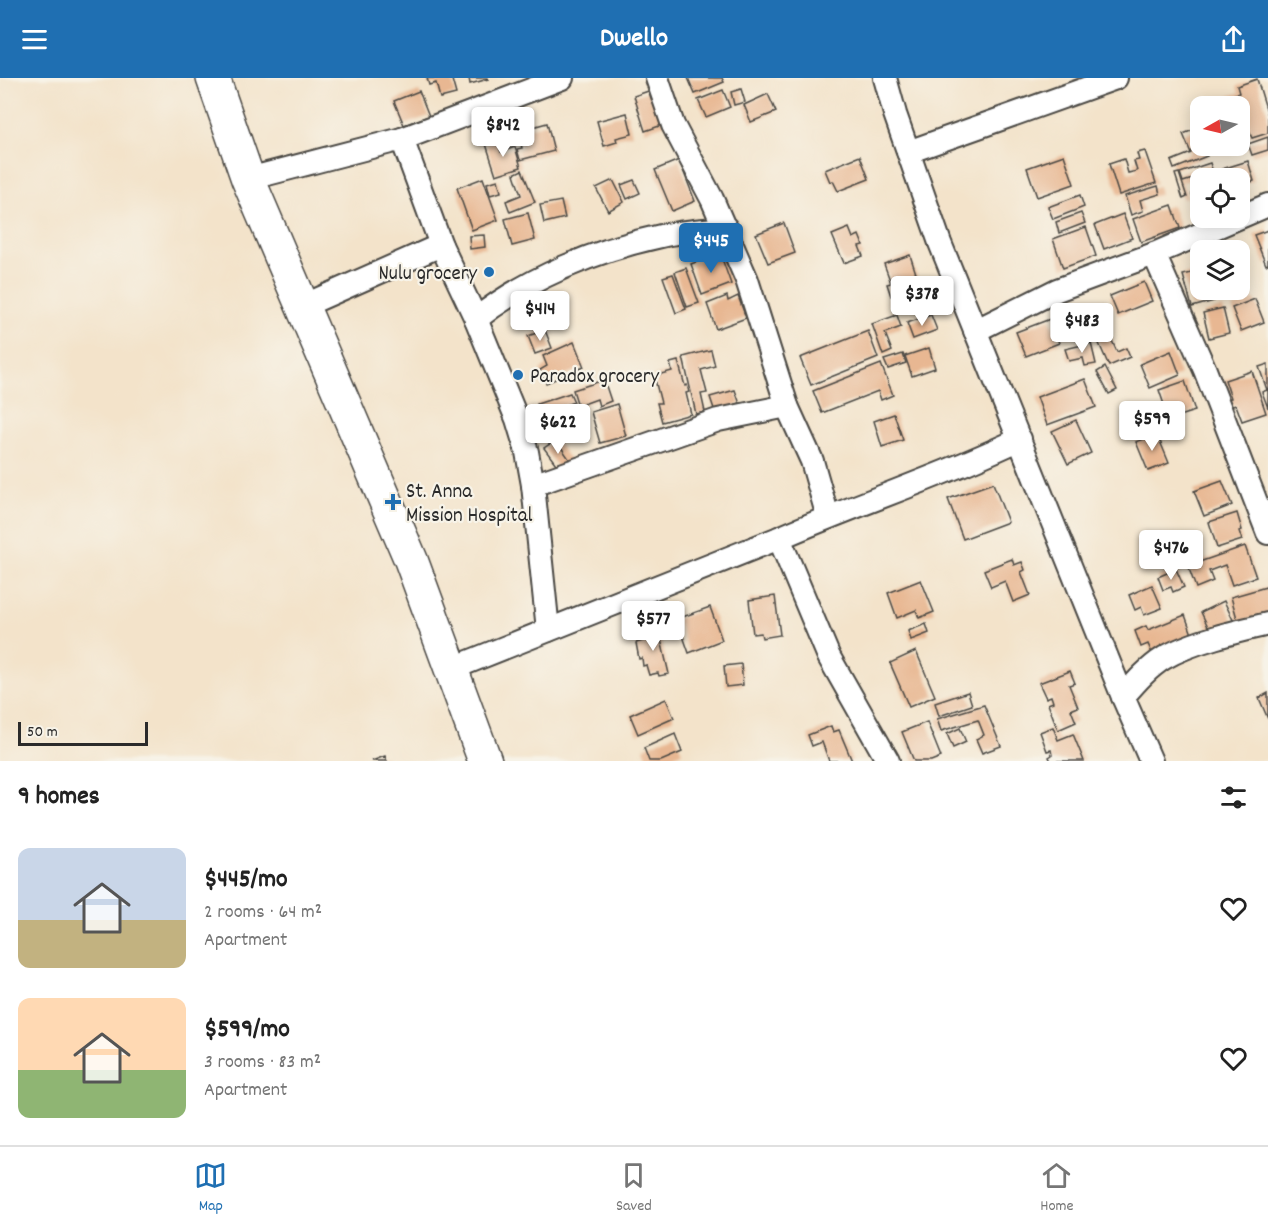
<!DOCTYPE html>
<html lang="en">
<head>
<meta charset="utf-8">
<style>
	body { margin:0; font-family:Dekko,sans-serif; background:#f6f6f6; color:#222; height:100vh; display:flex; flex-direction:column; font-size:22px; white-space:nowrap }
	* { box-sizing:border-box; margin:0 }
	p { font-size:20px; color:#767676 }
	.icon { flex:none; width:33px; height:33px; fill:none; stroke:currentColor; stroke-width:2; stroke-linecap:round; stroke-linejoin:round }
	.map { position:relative; height:683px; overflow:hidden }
	.sheet { display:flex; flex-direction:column; background:#fff; flex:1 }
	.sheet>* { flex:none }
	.needle { width:39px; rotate:262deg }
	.buttons { position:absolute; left:1190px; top:18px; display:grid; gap:12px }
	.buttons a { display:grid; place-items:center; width:60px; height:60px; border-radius:12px; background:#fff; box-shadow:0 3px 15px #0003; font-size:30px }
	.scale { position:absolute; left:18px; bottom:15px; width:130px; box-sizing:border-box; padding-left:6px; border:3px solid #2b2b2b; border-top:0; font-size:16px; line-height:21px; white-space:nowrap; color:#2b2b2b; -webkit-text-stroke:4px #f7f3e8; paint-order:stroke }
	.price { position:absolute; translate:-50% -51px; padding:0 14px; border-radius:6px; background:#fff; color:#222; font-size:20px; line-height:39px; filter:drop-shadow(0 2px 3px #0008) }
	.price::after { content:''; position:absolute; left:50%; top:36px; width:18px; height:14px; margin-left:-9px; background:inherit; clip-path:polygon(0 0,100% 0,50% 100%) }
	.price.selected { background:#1f6fb2; color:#fff }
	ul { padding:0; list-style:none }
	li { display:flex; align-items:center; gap:18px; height:150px; padding:0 18px }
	li span { display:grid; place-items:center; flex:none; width:168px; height:120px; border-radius:12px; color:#555 }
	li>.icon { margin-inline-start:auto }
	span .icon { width:72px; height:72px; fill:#fffc; stroke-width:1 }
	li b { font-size:26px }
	h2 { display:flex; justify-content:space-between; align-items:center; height:72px; padding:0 18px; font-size:26px }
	header { display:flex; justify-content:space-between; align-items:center; height:78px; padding:0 18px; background:#1f6fb2; color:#fff; font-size:27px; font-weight:700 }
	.tab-bar { display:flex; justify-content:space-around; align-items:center; height:84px; border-top:2px solid #e0e0e0; background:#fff; font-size:16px; color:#767676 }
	.tab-bar a { display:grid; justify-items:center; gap:3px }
	.tab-bar .selected { color:#1f6fb2 }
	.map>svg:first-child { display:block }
	.building { fill:#e8b792 }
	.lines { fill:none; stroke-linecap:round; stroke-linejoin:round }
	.minor-casing { stroke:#494743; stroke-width:26 }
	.highway-casing { stroke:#494743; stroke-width:36 }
	.minor { stroke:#fff; stroke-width:22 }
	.highway { stroke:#fff; stroke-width:33 }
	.poi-dot { fill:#1f6fb2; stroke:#f7f3e8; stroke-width:2 }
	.labels { text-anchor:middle; stroke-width:4.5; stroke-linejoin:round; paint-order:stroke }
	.poi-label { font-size:21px; fill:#2b2b2b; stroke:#f7f3e8; text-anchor:start }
</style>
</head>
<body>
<header><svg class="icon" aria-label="menu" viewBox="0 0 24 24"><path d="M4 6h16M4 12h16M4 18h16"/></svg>Dwello<svg class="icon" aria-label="share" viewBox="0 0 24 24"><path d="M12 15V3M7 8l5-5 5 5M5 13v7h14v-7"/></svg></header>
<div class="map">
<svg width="1268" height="683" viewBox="0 0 1268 683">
	<rect width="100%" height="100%" fill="#f7f3e8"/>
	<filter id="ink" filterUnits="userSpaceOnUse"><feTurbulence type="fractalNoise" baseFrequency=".0167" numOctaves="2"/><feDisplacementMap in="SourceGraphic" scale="12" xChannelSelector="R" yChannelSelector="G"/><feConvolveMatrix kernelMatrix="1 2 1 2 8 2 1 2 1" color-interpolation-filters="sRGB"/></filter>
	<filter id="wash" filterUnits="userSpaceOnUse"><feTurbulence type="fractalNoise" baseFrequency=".008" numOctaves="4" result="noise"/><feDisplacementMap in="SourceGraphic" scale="24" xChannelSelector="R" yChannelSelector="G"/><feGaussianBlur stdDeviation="1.35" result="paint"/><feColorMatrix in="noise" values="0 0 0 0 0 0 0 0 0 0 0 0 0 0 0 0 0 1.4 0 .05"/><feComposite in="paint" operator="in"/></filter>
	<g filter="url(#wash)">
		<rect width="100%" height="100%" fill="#f3e3ca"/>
		<g id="blocks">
			<g class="building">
				<polygon points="427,0 456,0 452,2 456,16 440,20 436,5 429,7"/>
				<polygon points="469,0 487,0 488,1 470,6"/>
				<polygon points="688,0 722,0 724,4 695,16"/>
				<polygon points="1257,1 1268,37 1268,55 1252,60 1249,53 1245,55 1241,43 1239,43 1239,28 1230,28 1227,19 1239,15 1237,8"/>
				<polygon points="657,10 668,45 645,53 634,18"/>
				<polygon points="741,11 745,24 734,27 731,14"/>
				<polygon points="723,12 730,29 706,39 698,22"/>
				<polygon points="419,13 429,38 404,47 394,23"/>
				<polygon points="768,16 776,34 751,44 744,27"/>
				<polygon points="627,35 632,56 616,60 617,64 604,68 597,43"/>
				<polygon points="547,45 554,73 520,82 517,71 522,70 518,53"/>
				<polygon points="1196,51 1200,68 1203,68 1207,78 1174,91 1171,83 1191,75 1183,56"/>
				<polygon points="1268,59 1268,72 1252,77 1248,66"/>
				<polygon points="497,62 501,74 515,69 521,89 496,97 486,66"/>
				<polygon points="1213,68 1235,68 1216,74"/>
				<polygon points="1145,73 1156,105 1119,117 1109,86 1124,81 1128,95 1137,93 1134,83 1139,82 1137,75"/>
				<polygon points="1064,77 1074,106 1037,119 1027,90"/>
				<polygon points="860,78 869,101 838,113 833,103 830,104 825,92"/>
				<polygon points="679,82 695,123 672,133 655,92"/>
				<polygon points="1248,83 1254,103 1242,107 1239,100 1225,100 1222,91"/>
				<polygon points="1210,85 1215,100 1206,100 1205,97 1183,104 1180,95"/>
				<polygon points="522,92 535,124 510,134 506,123 521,117 514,96"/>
				<polygon points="1179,95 1187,119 1183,121 1175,96"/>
				<polygon points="483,100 498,142 472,152 457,110"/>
				<polygon points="498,102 501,114 490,117 487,105"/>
				<polygon points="613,102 624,124 608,133 596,110"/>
				<polygon points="634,102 640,115 627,121 621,107"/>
				<polygon points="1158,108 1160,116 1140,122 1143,133 1131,137 1125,118"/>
				<polygon points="1200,114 1200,139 1192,116"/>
				<polygon points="1080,117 1084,129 1053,141 1048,129"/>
				<polygon points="561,123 565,140 544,145 540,127"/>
				<polygon points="1172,127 1180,150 1141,164 1133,141"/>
				<polygon points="528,135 535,162 512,168 505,141"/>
				<polygon points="1081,135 1085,145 1059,155 1056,144"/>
				<polygon points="1123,136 1132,160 1104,171 1095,147"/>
				<polygon points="784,145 795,175 768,185 756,156"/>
				<polygon points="1086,149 1096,178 1063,190 1053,161"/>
				<polygon points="849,150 853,160 859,157 863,167 859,168 863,178 844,185 832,157"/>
				<polygon points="1268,152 1268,186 1266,187 1254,157"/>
				<polygon points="484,157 485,169 470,171 469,158"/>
				<polygon points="720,175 731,206 702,217 691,186"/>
				<polygon points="910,177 920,208 891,218 887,206 891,205 884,186"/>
				<polygon points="686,190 699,225 687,229 675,194"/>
				<polygon points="1200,193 1200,212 1210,212 1214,223 1192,229 1183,197"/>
				<polygon points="673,196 686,231 676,235 663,199"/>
				<polygon points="1144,204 1152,223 1118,237 1110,218"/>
				<polygon points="727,218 728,223 738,218 746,240 716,251 707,226"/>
				<polygon points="1255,221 1264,244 1241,253 1232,230"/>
				<polygon points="1223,230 1229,255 1209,260 1203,235"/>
				<polygon points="897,237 901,249 885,255 892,273 883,277 872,246"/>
				<polygon points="931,237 937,252 913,261 907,245"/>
				<polygon points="1050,241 1059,265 1026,278 1016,254"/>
				<polygon points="545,252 552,270 535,276 528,258"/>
				<polygon points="868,253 878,280 811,307 800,280"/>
				<polygon points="1109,256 1117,274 1126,270 1130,279 1109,288 1097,261"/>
				<polygon points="574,264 584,289 546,305 540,292 547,288 543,278"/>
				<polygon points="1091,265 1096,286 1085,288 1083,280 1069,283 1065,271"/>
				<polygon points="929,270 935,290 912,298 905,278"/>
				<polygon points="711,272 715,288 701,292 707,315 701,316 705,334 696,336 683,279"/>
				<polygon points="1171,273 1180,297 1150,310 1140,286"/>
				<polygon points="903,276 906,285 888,291 884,282"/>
				<polygon points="678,283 685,308 687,307 689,314 686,315 691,336 662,344 657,325 661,325 654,298 672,293 670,285"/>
				<polygon points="881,286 893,317 881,322 878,313 822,335 813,313"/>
				<polygon points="1268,286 1268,330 1262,314 1267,312 1259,289"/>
				<polygon points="1105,289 1117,312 1109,316 1097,294"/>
				<polygon points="1252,293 1266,335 1242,343 1236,327 1229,329 1227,321 1231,320 1225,302"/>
				<polygon points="1085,301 1096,329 1047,347 1037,319"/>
				<polygon points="604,302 611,323 599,328 597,321 578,328 573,312"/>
				<polygon points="1185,303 1195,333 1169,341 1159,312"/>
				<polygon points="735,312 740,326 715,334 710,319"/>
				<polygon points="570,315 574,324 540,336 537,326"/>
				<polygon points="617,326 626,358 600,365 591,334"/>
				<polygon points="894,336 903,362 882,369 874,343"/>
				<polygon points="553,342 555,359 545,361 543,344"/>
				<polygon points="1076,342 1091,375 1068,386 1052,353"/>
				<polygon points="1157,356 1169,385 1148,393 1136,364"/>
				<polygon points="556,362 572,385 561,393 544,370"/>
				<polygon points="1222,403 1232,427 1204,438 1194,413"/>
				<polygon points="993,405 1008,444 963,461 948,421"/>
				<polygon points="1237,435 1242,452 1239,453 1242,462 1217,470 1209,444"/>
				<polygon points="1245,468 1256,499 1232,507 1225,487 1209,493 1213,503 1196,510 1188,488"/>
				<polygon points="1012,481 1014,487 1022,484 1025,492 1021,494 1030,517 1013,524 1005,503 991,509 984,492"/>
				<polygon points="1176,491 1184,509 1173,514 1171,509 1163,512 1158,499"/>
				<polygon points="921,502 934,534 919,540 916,532 897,540 888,515"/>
				<polygon points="1152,507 1162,530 1144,537 1141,529 1135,532 1129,517"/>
				<polygon points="1266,509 1268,517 1268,536 1238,544 1231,519"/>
				<polygon points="775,518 780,557 762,560 761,555 753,556 749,522"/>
				<polygon points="1224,523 1234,544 1211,555 1201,534"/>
				<polygon points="710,529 722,562 689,575 677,541"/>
				<polygon points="1185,537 1193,559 1152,575 1148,566 1141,569 1135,553 1146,548 1148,552"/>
				<polygon points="926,546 929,555 911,562 908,553"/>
				<polygon points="658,549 669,596 659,598 658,595 649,597 646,587 643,588 642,580 639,581 636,565 643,563 640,553"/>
				<polygon points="916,573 935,618 909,629 890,585"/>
				<polygon points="741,586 743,607 726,609 724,588"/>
				<polygon points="1070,593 1075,605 1069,607 1078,629 1071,632 1076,644 1058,652 1048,626 1053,624 1051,618 1046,620 1039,605"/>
				<polygon points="968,614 972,627 939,638 935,625"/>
				<polygon points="1268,615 1268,641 1259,620"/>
				<polygon points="666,621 674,640 638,656 630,637"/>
				<polygon points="984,627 1001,668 982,675 976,661 984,657 978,642 941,653 937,641"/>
				<polygon points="927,644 941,679 931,683 914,683 902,654"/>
				<polygon points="831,648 833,654 839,652 852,683 829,683 822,664 812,668 808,657"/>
				<polygon points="1053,649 1058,662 1073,656 1084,683 1051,683 1049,679 1052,677 1051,672 1047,673 1040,654"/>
				<polygon points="960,650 966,664 953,670 947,656"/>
				<polygon points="675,656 682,674 661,683 649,683 644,670"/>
				<polygon points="385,678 387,683 372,683"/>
			</g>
		</g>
	</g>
	<g filter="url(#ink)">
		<use href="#blocks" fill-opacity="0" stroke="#494743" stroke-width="1.5"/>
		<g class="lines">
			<defs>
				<g id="minor">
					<polyline points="657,0 673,47 712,121 747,202 787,328 812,383 828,439"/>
					<polyline points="885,0 895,36 940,165 1123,619 1151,683"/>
					<polyline points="402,61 441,167 476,241 517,341 527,374 533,407 548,552"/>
					<polyline points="908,74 1116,0"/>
					<polyline points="248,101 402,61 562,0"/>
					<polyline points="1154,176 1205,292 1268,455"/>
					<polyline points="303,228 441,167"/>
					<path d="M476,241C528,200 596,172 661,158C682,153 704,152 726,150"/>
					<polyline points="975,253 1057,212 1154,176 1268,127"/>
					<polyline points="533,407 718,342 787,328"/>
					<polyline points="779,460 829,579 888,683"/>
					<path d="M451,591L779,460C859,425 941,399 1020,361"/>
					<path d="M1123,619C1136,604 1148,590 1164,580C1191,564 1238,553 1268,546"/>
				</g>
				<polyline id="highway" points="213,0 248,101 411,482 485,683"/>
			</defs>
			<use href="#minor" class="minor-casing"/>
			<use href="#highway" class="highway-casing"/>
			<use href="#minor" class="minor"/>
			<use href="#highway" class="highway"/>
		</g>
	</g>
	<g class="poi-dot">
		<circle cx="489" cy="194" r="6"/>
		<circle cx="518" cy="297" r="6"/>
		<path d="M390 415h6v6h6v6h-6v6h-6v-6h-6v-6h6z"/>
	</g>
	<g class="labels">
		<g class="poi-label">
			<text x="477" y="201" text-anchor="end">Nulu grocery</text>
			<text x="530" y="304">Paradox grocery</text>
			<text x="406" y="419">St. Anna<tspan x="406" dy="24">Mission Hospital</tspan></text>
		</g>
	</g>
</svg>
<div class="buttons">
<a><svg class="needle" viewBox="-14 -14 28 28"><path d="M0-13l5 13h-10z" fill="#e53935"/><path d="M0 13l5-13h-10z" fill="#767676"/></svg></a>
<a><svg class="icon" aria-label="locate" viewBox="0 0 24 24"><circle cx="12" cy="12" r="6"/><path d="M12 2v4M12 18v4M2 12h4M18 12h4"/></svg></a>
<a><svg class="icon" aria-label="layers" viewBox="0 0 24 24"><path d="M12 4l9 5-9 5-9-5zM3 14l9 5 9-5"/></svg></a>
</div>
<div class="scale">50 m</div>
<b class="price" style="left:503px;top:80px">$842</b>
<b class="price selected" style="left:711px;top:196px">$445</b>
<b class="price" style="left:922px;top:249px">$378</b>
<b class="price" style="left:540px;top:264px">$414</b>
<b class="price" style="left:1082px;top:276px">$483</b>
<b class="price" style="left:1152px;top:374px">$599</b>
<b class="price" style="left:558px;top:377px">$622</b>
<b class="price" style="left:1171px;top:503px">$476</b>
<b class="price" style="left:653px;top:574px">$577</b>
</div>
<section class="sheet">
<h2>9 homes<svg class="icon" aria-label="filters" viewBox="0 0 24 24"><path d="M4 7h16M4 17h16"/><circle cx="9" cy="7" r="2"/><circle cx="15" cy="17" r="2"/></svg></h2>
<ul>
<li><span style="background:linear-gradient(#c9d6e8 60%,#c2b280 0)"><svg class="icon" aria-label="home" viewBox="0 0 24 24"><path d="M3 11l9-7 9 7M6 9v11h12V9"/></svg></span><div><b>$445/mo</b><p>2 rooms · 64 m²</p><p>Apartment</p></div><svg class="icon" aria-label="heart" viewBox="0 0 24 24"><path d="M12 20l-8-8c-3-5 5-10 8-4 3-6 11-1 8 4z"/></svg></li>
<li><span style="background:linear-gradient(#ffd9b3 60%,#8fb573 0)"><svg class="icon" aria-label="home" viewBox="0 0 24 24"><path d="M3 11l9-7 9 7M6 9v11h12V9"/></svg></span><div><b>$599/mo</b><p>3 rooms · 83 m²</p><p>Apartment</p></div><svg class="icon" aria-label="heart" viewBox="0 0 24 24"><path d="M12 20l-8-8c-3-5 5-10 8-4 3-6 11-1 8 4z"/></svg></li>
</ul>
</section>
<nav class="tab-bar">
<a class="selected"><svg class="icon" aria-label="map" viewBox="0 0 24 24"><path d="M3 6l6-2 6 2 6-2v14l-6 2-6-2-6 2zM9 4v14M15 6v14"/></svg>Map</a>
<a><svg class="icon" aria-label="saved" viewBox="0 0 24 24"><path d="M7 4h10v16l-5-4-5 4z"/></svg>Saved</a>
<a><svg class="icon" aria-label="home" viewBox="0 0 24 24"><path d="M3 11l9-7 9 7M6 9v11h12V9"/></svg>Home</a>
</nav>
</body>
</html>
